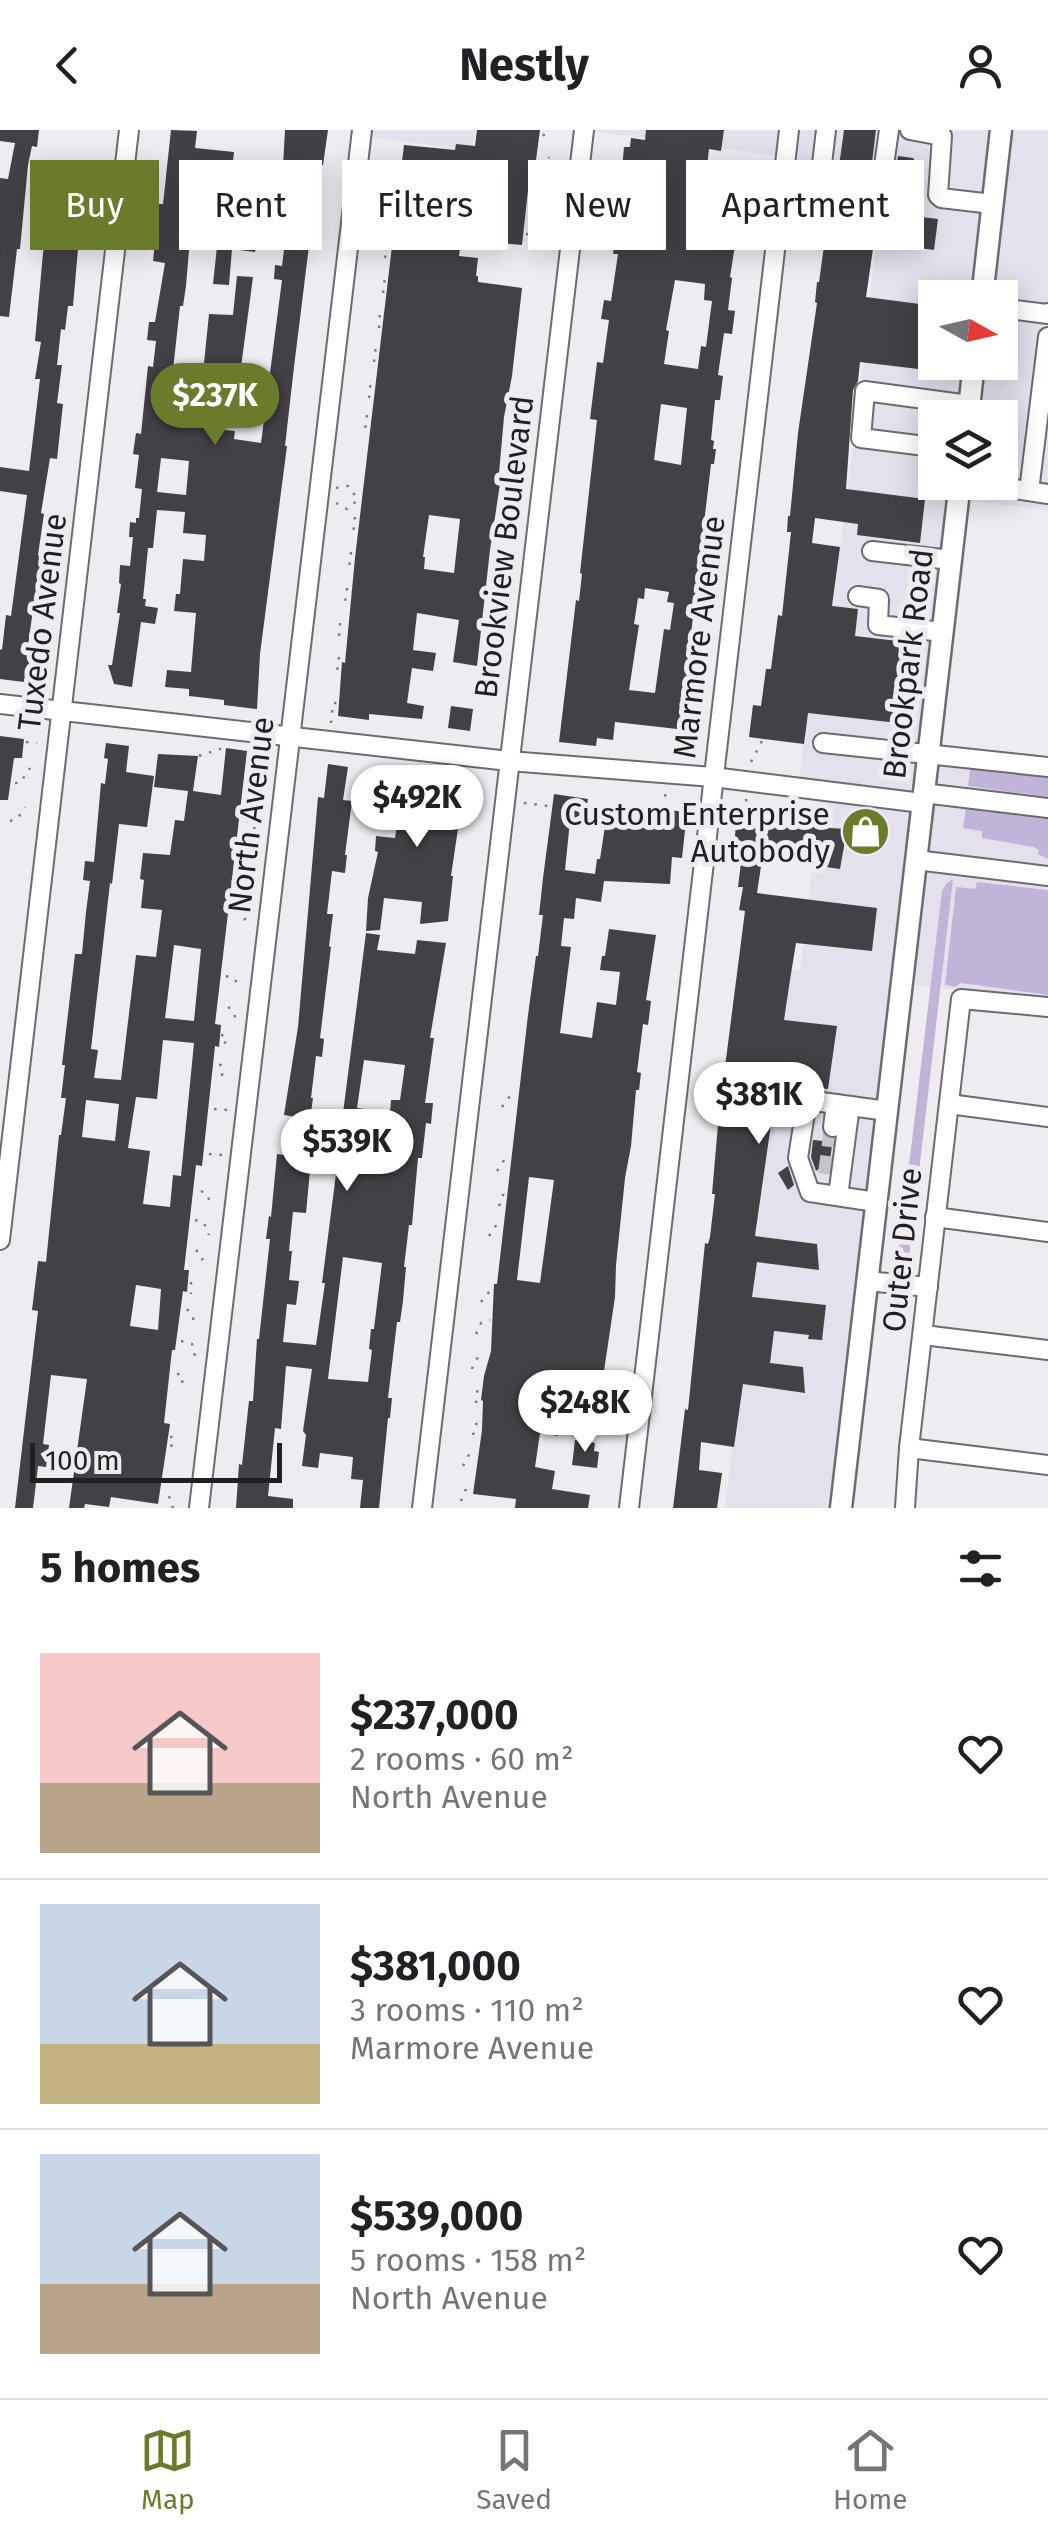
<!DOCTYPE html>
<html lang="en">
<head>
<meta charset="utf-8">
<style>
	body { margin:0; font-family:"Fira Sans",sans-serif; background:#f2f2f2; color:#202124; height:100vh; display:flex; flex-direction:column; font-size:38px; white-space:nowrap }
	* { box-sizing:border-box; margin:0 }
	p { font-size:32px; color:#757577 }
	.icon { flex:none; width:55px; height:55px; fill:none; stroke:currentColor; stroke-width:2; stroke-linecap:round; stroke-linejoin:round }
	.map { position:relative; height:1378px; overflow:hidden }
	.side { display:flex; flex-direction:column; background:#fff; flex:1 }
	.side>* { flex:none }
	.top-card { position:absolute; left:30px; top:30px; width:990px; height:90px; display:flex; gap:20px }
	.needle { width:65px; rotate:98deg }
	.buttons { position:absolute; left:918px; top:150px; display:grid; gap:20px }
	.buttons a { display:grid; place-items:center; width:100px; height:100px; border-radius:0px; background:#fff; box-shadow:0 5px 25px #0003; font-size:50px }
	.scale { position:absolute; left:30px; bottom:25px; width:252px; box-sizing:border-box; padding-left:10px; border:5px solid #201f21; border-top:0; font-size:28px; line-height:35px; white-space:nowrap; color:#201f21; -webkit-text-stroke:8px #eeecf1; paint-order:stroke }
	.price { position:absolute; translate:-50% -85px; padding:0 22px; border-radius:35px; background:#fff; color:#222; font-size:32px; line-height:65px; filter:drop-shadow(0 2px 5px #0008) }
	.price::after { content:''; position:absolute; left:50%; top:60px; width:30px; height:22px; margin-left:-15px; background:inherit; clip-path:polygon(0 0,100% 0,50% 100%) }
	.price.selected { background:#6a7c2c; color:#fff }
	ul { padding:0; list-style:none }
	li { display:flex; align-items:center; gap:30px; height:250px; padding:0 40px }
	li+li { border-top:2px solid #e0e0e0 }
	li span { display:grid; place-items:center; flex:none; width:280px; height:200px; border-radius:0px; color:#555 }
	li>.icon { margin-inline-start:auto }
	span .icon { width:120px; height:120px; fill:#fffc; stroke-width:1 }
	li b { font-size:42px }
	h2 { display:flex; justify-content:space-between; align-items:center; height:120px; padding:0 40px; font-size:42px }
	.tag { padding:0 35px; border-radius:0px; background:#fff; box-shadow:0 5px 25px #0003; font-size:35px; line-height:90px }
	.tag.selected { background:#6a7c2c; color:#fff }
	header { display:flex; justify-content:space-between; align-items:center; height:130px; padding:0 40px; background:#fff; font-size:45px; font-weight:700 }
	.menu { display:flex; justify-content:space-around; align-items:center; height:140px; border-top:2px solid #e0e0e0; background:#fff; font-size:28px; color:#757577 }
	.menu a { display:grid; justify-items:center; gap:5px }
	.menu .selected { color:#6a7c2c }
	.map>svg:first-child { display:block }
	.built { fill:#e4e0ec; fill-rule:evenodd }
	.green { fill:#c1b4d9 }
	.building { fill:#434146; fill-rule:evenodd }
	.lines { fill:none; stroke-linecap:round; stroke-linejoin:round }
	.minor-tunnel { stroke:#c5c3c7; stroke-width:18; stroke-dasharray:18 9; stroke-linecap:butt }
	.minor-casing { stroke:#6c6b6f; stroke-width:22 }
	.major-casing { stroke:#6c6b6f; stroke-width:25 }
	.path { stroke:#7e7c80; stroke-width:2.5; stroke-dasharray:2.5 8; stroke-linecap:butt }
	.minor { stroke:#fff; stroke-width:18 }
	.major { stroke:#fff; stroke-width:20 }
	.labels { text-anchor:middle; stroke-width:10; stroke-linejoin:round; paint-order:stroke }
	.street-label { font-size:32px; fill:#201f21; stroke:#eeecf1 }
	.poi-label { font-size:32px; fill:#201f21; stroke:#eeecf1; text-anchor:end }
</style>
</head>
<body>
<header><svg class="icon" aria-label="back" viewBox="0 0 24 24"><path d="M15 5l-7 7 7 7"/></svg>Nestly<svg class="icon" aria-label="person" viewBox="0 0 24 24"><circle cx="12" cy="8" r="4"/><path d="M4 21q1-7 8-7t8 7"/></svg></header>
<div class="map">
<svg width="1048" height="1378" viewBox="0 0 1048 1378">
	<rect width="100%" height="100%" fill="#eeecf1"/>
	<g class="built">
		<polygon points="362,0 475,0 472,20 361,6"/>
		<path d="M584,0H1048V380L960,370L929,623L1048,637V872L902,853L840,1378H725L788,840L800,841L821,661L798,658L813,541L825,542L867,203L878,85L781,73L786,27ZM935,168H1000V232H935ZM935,288H1000V352H935Z"/>
	</g>
	<g class="green">
		<polygon points="971,631 1048,640 1048,667 968,656"/>
		<polygon points="973,677 1048,686 1048,729 1038,724 1039,720 1033,717 982,708 982,701 963,698 966,678"/>
		<polygon points="953,749 909,1128 898,1127 942,761 946,754"/>
		<polygon points="977,752 1048,760 1048,865 961,853 955,857 945,855 956,757 975,759"/>
	</g>
	<g class="building">
		<polygon points="0,0 39,0 37,17 32,16 28,35 20,119 17,119 9,187 0,186 0,48 8,49 15,13 0,11"/>
		<path d="M171,0L197,1L195,18L234,22L232,39L203,36L200,58H197L191,96L186,156L183,176H180L172,249L210,252L204,298L235,301L234,309L261,313L282,150L274,149L275,135L282,136L290,72L281,71L285,0H328L323,35H319L294,237L285,316H287L260,524L257,579L224,575V570L189,566V559L165,557L167,540L191,542L196,483L174,481L176,464H180L183,429L204,431L206,405L183,403L185,382L157,380L153,418H148L143,469H146L145,476L158,478L155,494L141,492L132,557L114,554L108,535H112L120,483H117L121,454L119,453L120,435L130,436L133,407H129L130,392L136,393V388H139L142,359L135,358L139,325L133,324L136,303L141,304L148,236L153,237L156,211L147,210L149,192H155L165,133L153,131L159,74H163ZM161,328L189,331L186,365L157,362Z"/>
		<path d="M477,0H540L536,30L543,31L541,52L529,51L522,115L501,113L503,99L463,94L459,126L478,128L476,146H478V152L522,158L512,246L504,287L498,354H500L490,420L477,536L453,532L459,490L417,483L413,520L436,523L433,541L412,538L407,573L424,576L422,589L369,584V590L338,586L342,532L345,533L355,428L404,15L455,20L456,14L475,16ZM429,385L460,389L454,443L424,439L425,427H423Z"/>
		<path d="M646,0H724L721,21L709,19L706,46L745,52L730,147L732,148L728,180L735,181L732,204L724,203L718,245L723,246L720,270H715L711,310L714,311L713,319H716L714,334H711L690,513L688,536H694L690,568L699,569L695,601L615,592L613,610L597,608L596,616L559,612L576,470L579,471L582,444L580,443L597,290L590,289L597,232L603,233L609,190L601,189L604,170L611,171L618,124H613L615,111H620L626,62L620,61L624,17H630L631,8L645,10ZM675,150L705,154L704,170L712,171L706,217L701,216L698,239L664,234L669,201L666,200ZM661,274L687,278L681,335L654,330ZM645,458L669,462L667,472L674,473L670,500L664,499L655,563L629,560L639,495L634,494L638,468L644,469Z"/>
		<polygon points="844,0 876,0 871,41 839,36"/>
		<polygon points="898,26 913,28 919,36 913,86 938,89 934,120 874,112 866,167 935,176 935,241 860,232 858,251 853,260 846,359 925,369 920,413 857,405 858,394 815,388 812,413 840,417 832,476 858,479 855,506 906,512 898,593 808,583 804,614 749,607 753,575 761,576 766,539 771,539 778,485 782,486 791,402 787,402 788,386 790,386 798,303 817,173 815,172 817,152 819,152 826,102 821,102 824,82 838,83 839,77 887,82"/>
		<polygon points="56,37 89,41 82,97 80,96 73,176 68,176 65,200 61,199 57,235 62,235 57,273 63,274 57,329 50,328 41,383 44,384 38,425 44,426 41,444 38,444 27,523 27,530 33,531 31,544 25,543 24,552 0,549 0,519 2,520 6,485 11,486 27,365 0,361 0,337 29,341 40,249 35,249 41,212 35,211 42,134 44,114 52,115 58,58 54,58"/>
		<polygon points="246,75 259,76 255,122 232,119 229,155 213,154 219,98 244,100"/>
		<polygon points="237,146 253,147 241,237 204,233 209,184 233,185"/>
		<polygon points="451,576 473,579 470,601 448,598"/>
		<polygon points="0,606 24,609 22,628 14,628 8,670 0,670"/>
		<path d="M106,613L129,616L126,642L154,646L147,697L119,694L112,754L110,753L91,919L98,920L94,948L121,950L136,825L156,827L162,780L141,778L144,750L140,749L143,723L170,725L175,690L184,691L188,661L154,657L158,624L198,626L193,661L221,665L226,618L247,621L215,894L221,895L219,917L215,916L202,1036L196,1035L184,1140H189L187,1162L183,1161L175,1220H172L164,1293L170,1294L158,1374L111,1367L109,1377L85,1374L84,1378H69L87,1249L51,1245L43,1314L49,1315L46,1337L38,1336L33,1378H15L38,1181L32,1180L38,1131L46,1132L59,1005H61L66,968H61L65,935H62L75,824H82L86,782L90,751L83,750L85,731L94,732L101,653L105,654L108,629L104,628ZM174,815L201,819L194,891L165,888ZM163,910L194,913L181,1046L173,1045L170,1077L143,1074L150,1021L128,1018L136,967L157,969ZM86,970L119,974L115,1011L82,1007ZM136,1155L161,1159L158,1200L130,1196Z"/>
		<path d="M328,634L348,637L343,670L352,671L345,725H347L345,743L332,741L327,784H333L329,816L331,817L320,908L324,909L322,927L316,926L311,968H313L309,997L314,998L306,1083L293,1082L289,1121H292L289,1150L299,1151L296,1175L287,1174L283,1212L316,1215L325,1153H322L336,1044L355,1046L361,1002L341,999L366,803L380,805L377,820L415,824L417,810L446,813L430,908H434L425,973H433L431,994L426,993L422,1028H418L412,1095H409L404,1137H406L403,1171L400,1192H397L388,1268H392L390,1288H388L379,1378H360L363,1350L351,1349L353,1327L320,1323L318,1338L302,1336L306,1305L303,1301L312,1239L286,1236L281,1299L275,1298L268,1366L293,1369V1378H236L239,1334L242,1335L249,1271H253L257,1209H259L270,1109H266L269,1086L271,1087L277,1024L291,1026L296,987L284,985L298,897L318,667L324,668ZM364,930L405,935L400,970H391L390,983L357,978ZM343,1127L382,1133L374,1199H371L369,1219L372,1220L368,1252L328,1249Z"/>
		<polygon points="382,644 398,647 398,651 470,660 468,679 461,678 451,746 453,746 448,791 420,794 422,772 384,768 380,800 366,801 368,768 378,722 375,721 376,706 395,708 400,676 383,674 385,661 379,660"/>
		<path d="M554,664L588,669L587,674L666,683L667,680L687,682L682,728L672,727L670,754L604,751L601,772L576,768L574,789L564,788L561,816L571,817L560,903L592,908L597,872L616,875L620,842L600,840L602,826H605L609,799L656,805L646,870L651,871L648,895L643,894L637,942L641,943L639,960H636L631,1016L625,1048L616,1135L615,1167L600,1268H603L601,1288L561,1283L558,1306L540,1303L535,1337L555,1341L552,1359L590,1365L588,1378H515L516,1369L473,1364L482,1300L483,1271L481,1270L484,1246L491,1221L494,1154H497L528,885L536,826H538L543,785H539L543,748ZM570,691L605,696L600,729H597L595,744L565,740ZM529,1047L554,1050L540,1153L517,1150Z"/>
		<polygon points="848,686 880,690 884,694 882,713 846,710"/>
		<polygon points="737,687 797,696 847,699 840,739 826,737 827,727 763,723 757,763 877,778 872,821 796,813 790,850 784,890 837,896 828,959 777,952 755,1106 817,1114 819,1140 757,1132 752,1167 826,1175 822,1210 808,1209 809,1205 774,1201 770,1233 803,1237 805,1263 743,1254 734,1317 701,1312 699,1340 722,1343 717,1378 673,1378 685,1279 688,1280 705,1113 708,1114 710,1107 715,1064 712,1064 723,937 725,937 745,781 739,780 743,757 738,757 742,724 733,723"/>
		<polygon points="825,1006 833,1009 828,1044 825,1044 820,1038 816,1041 811,1027 813,1010 824,1011"/>
		<polygon points="788,1036 794,1055 788,1060 778,1043"/>
		<polygon points="575,1310 595,1313 594,1321 599,1322 597,1338 572,1335"/>
	</g>
	<g class="lines">
		<polyline class="minor-tunnel" points="827,1044 833,997"/>
		<defs>
			<g id="minor">
				<polyline points="826,0 820,51 875,58 881,57 889,0"/>
				<polyline points="910,0 942,6 938,65 941,68 992,74"/>
				<polyline points="1000,178 1048,184 1048,183"/>
				<polyline points="935,328 925,316 861,308 865,261 969,275"/>
				<polyline points="969,352 1048,364"/>
				<polyline points="1029,361 1048,207"/>
				<polyline points="872,421 951,430"/>
				<polyline points="858,466 879,469 878,495 943,502"/>
				<polyline points="0,574 509,631 713,647 922,673"/>
				<polyline points="823,613 1048,637"/>
				<polyline points="923,663 1048,678"/>
				<polyline points="916,730 1048,746"/>
				<polyline points="949,974 1048,987"/>
				<polyline points="833,997 836,974"/>
				<polyline points="838,1066 850,976"/>
				<polyline points="876,1072 810,1062 798,1028 807,970 887,981"/>
				<polyline points="935,1087 1048,1102"/>
				<polyline points="0,1110 129,0"/>
				<polyline points="867,1151 928,1157"/>
				<polyline points="923,1205 1048,1220"/>
				<polyline points="909,1318 1048,1335"/>
				<polyline points="199,1378 362,0"/>
				<polyline points="422,1378 584,0"/>
				<polyline points="629,1378 789,0"/>
				<polyline points="905,1378 909,1318 961,869 1048,877"/>
			</g>
			<g id="major">
				<polyline points="982,168 1001,0"/>
				<polyline points="968,288 974,232"/>
				<polyline points="841,1378 960,352"/>
			</g>
		</defs>
		<use href="#minor" class="minor-casing"/>
		<use href="#major" class="major-casing"/>
		<g class="path">
			<polyline points="543,6 548,0"/>
			<polyline points="545,38 549,27"/>
			<polyline points="533,81 552,79"/>
			<polyline points="391,94 393,78"/>
			<polyline points="526,104 534,105 536,91"/>
			<polyline points="385,128 387,113"/>
			<polyline points="383,163 385,147"/>
			<polyline points="379,198 380,182"/>
			<polyline points="374,232 376,215"/>
			<polyline points="369,268 371,249"/>
			<polyline points="516,269 530,271"/>
			<polyline points="367,285 365,300 369,301"/>
			<polyline points="510,298 520,287"/>
			<polyline points="506,334 508,316"/>
			<polyline points="336,358 348,356 357,368"/>
			<polyline points="504,367 506,351"/>
			<polyline points="336,373 347,379 358,370 362,370"/>
			<polyline points="355,387 353,404 356,405"/>
			<polyline points="496,393 505,392 507,382"/>
			<polyline points="351,422 349,438 352,438"/>
			<polyline points="347,458 345,472 348,472"/>
			<polyline points="340,493 339,506 343,507"/>
			<polyline points="484,496 491,496 500,481"/>
			<polyline points="339,527 337,542 339,542"/>
			<polyline points="331,593 333,573 337,573"/>
			<polyline points="26,612 37,613"/>
			<polyline points="199,626 226,617"/>
			<polyline points="250,632 269,634"/>
			<polyline points="751,632 762,611"/>
			<polyline points="15,653 20,653 30,638"/>
			<polyline points="746,669 748,681 752,687"/>
			<polyline points="524,673 548,676"/>
			<polyline points="664,677 666,659"/>
			<polyline points="10,691 18,688 25,677"/>
			<polyline points="247,691 254,694 255,705"/>
			<polyline points="778,691 778,688 797,688"/>
			<polyline points="810,691 821,677"/>
			<polyline points="243,720 250,722 253,730 252,737"/>
			<polyline points="235,751 243,753 249,766"/>
			<polyline points="236,783 244,786 247,798"/>
			<polyline points="226,846 235,849 239,859"/>
			<polyline points="228,877 232,880 237,891"/>
			<polyline points="221,905 226,906 224,919"/>
			<polyline points="219,935 221,935 223,952"/>
			<polyline points="502,977 513,962"/>
			<polyline points="214,979 228,980"/>
			<polyline points="209,1024 223,1025"/>
			<polyline points="497,1041 506,1027 509,1027"/>
			<polyline points="201,1061 207,1064 211,1075"/>
			<polyline points="499,1076 505,1060"/>
			<polyline points="195,1090 204,1093 209,1105"/>
			<polyline points="489,1106 499,1091"/>
			<polyline points="196,1120 202,1126 203,1135"/>
			<polyline points="191,1152 191,1164"/>
			<polyline points="481,1172 493,1157"/>
			<polyline points="187,1179 193,1187 194,1197"/>
			<polyline points="476,1204 481,1193 490,1190"/>
			<polyline points="181,1211 192,1214 195,1226"/>
			<path d="M472,1239C474,1232 476,1227 484,1225"/>
			<polyline points="177,1244 181,1244 183,1256"/>
			<polyline points="476,1273 478,1254"/>
			<polyline points="473,1305 476,1294 479,1294"/>
			<polyline points="170,1307 173,1307 171,1318"/>
			<polyline points="463,1336 471,1321 475,1322"/>
			<polyline points="169,1366 173,1378"/>
			<polyline points="461,1371 466,1359 469,1359"/>
		</g>
		<use href="#minor" class="minor"/>
		<use href="#major" class="major"/>
	</g>
	<defs>
		<symbol id="shop-disc" viewBox="-11 -11 22 22"><circle r="9.5" fill="#6a7c2c" stroke="#eeecf1"/><path d="M-5-2.5h2.3a2.7 3.5 0 0 1 5.4 0H5L5.5 6h-11ZM-1.5-2.5h3a1.5 2.3 0 0 0-3 0Z" fill="#fff"/></symbol>
	</defs>
	<g fill-rule="evenodd">
		<use href="#shop-disc" x="838" y="674" width="55" height="55"/>
	</g>
	<g class="labels">
		<g class="street-label">
			<text transform="translate(504 417) rotate(-83)" y="11">Brookview Boulevard</text>
			<text transform="translate(42 492) rotate(-83)" y="11">Tuxedo Avenue</text>
			<text transform="translate(699 507) rotate(-83)" y="11">Marmore Avenue</text>
			<text transform="translate(908 534) rotate(-83)" y="11">Brookpark Road</text>
			<text transform="translate(251 685) rotate(-83)" y="11">North Avenue</text>
			<text transform="translate(902 1120) rotate(-84)" y="11">Outer Drive</text>
		</g>
		<g class="poi-label">
			<text x="830" y="695">Custom Enterprise<tspan x="830" dy="37">Autobody</tspan></text>
		</g>
	</g>
</svg>
<div class="buttons">
<a><svg class="needle" viewBox="-14 -14 28 28"><path d="M0-13l5 13h-10z" fill="#e53935"/><path d="M0 13l5-13h-10z" fill="#757577"/></svg></a>
<a><svg class="icon" aria-label="layers" viewBox="0 0 24 24"><path d="M12 4l9 5-9 5-9-5zM3 14l9 5 9-5"/></svg></a>
</div>
<div class="scale">100 m</div>
<b class="price selected" style="left:215px;top:318px">$237K</b>
<b class="price" style="left:417px;top:720px">$492K</b>
<b class="price" style="left:759px;top:1017px">$381K</b>
<b class="price" style="left:347px;top:1064px">$539K</b>
<b class="price" style="left:585px;top:1325px">$248K</b>
<div class="top-card">
<a class="tag selected">Buy</a>
<a class="tag">Rent</a>
<a class="tag">Filters</a>
<a class="tag">New</a>
<a class="tag">Apartment</a>
</div>
</div>
<section class="side">
<h2>5 homes<svg class="icon" aria-label="filters" viewBox="0 0 24 24"><path d="M4 7h16M4 17h16"/><circle cx="9" cy="7" r="2"/><circle cx="15" cy="17" r="2"/></svg></h2>
<ul>
<li><span style="background:linear-gradient(#f6c9c9 65%,#b9a48a 0)"><svg class="icon" aria-label="home" viewBox="0 0 24 24"><path d="M3 11l9-7 9 7M6 9v11h12V9"/></svg></span><div><b>$237,000</b><p>2 rooms · 60 m²</p><p>North Avenue</p></div><svg class="icon" aria-label="heart" viewBox="0 0 24 24"><path d="M12 20l-8-8c-3-5 5-10 8-4 3-6 11-1 8 4z"/></svg></li>
<li><span style="background:linear-gradient(#c9d6e8 70%,#c2b280 0)"><svg class="icon" aria-label="home" viewBox="0 0 24 24"><path d="M3 11l9-7 9 7M6 9v11h12V9"/></svg></span><div><b>$381,000</b><p>3 rooms · 110 m²</p><p>Marmore Avenue</p></div><svg class="icon" aria-label="heart" viewBox="0 0 24 24"><path d="M12 20l-8-8c-3-5 5-10 8-4 3-6 11-1 8 4z"/></svg></li>
<li><span style="background:linear-gradient(#c9d6e8 65%,#b9a48a 0)"><svg class="icon" aria-label="home" viewBox="0 0 24 24"><path d="M3 11l9-7 9 7M6 9v11h12V9"/></svg></span><div><b>$539,000</b><p>5 rooms · 158 m²</p><p>North Avenue</p></div><svg class="icon" aria-label="heart" viewBox="0 0 24 24"><path d="M12 20l-8-8c-3-5 5-10 8-4 3-6 11-1 8 4z"/></svg></li>
</ul>
</section>
<nav class="menu">
<a class="selected"><svg class="icon" aria-label="map" viewBox="0 0 24 24"><path d="M3 6l6-2 6 2 6-2v14l-6 2-6-2-6 2zM9 4v14M15 6v14"/></svg>Map</a>
<a><svg class="icon" aria-label="saved" viewBox="0 0 24 24"><path d="M7 4h10v16l-5-4-5 4z"/></svg>Saved</a>
<a><svg class="icon" aria-label="home" viewBox="0 0 24 24"><path d="M3 11l9-7 9 7M6 9v11h12V9"/></svg>Home</a>
</nav>
</body>
</html>
